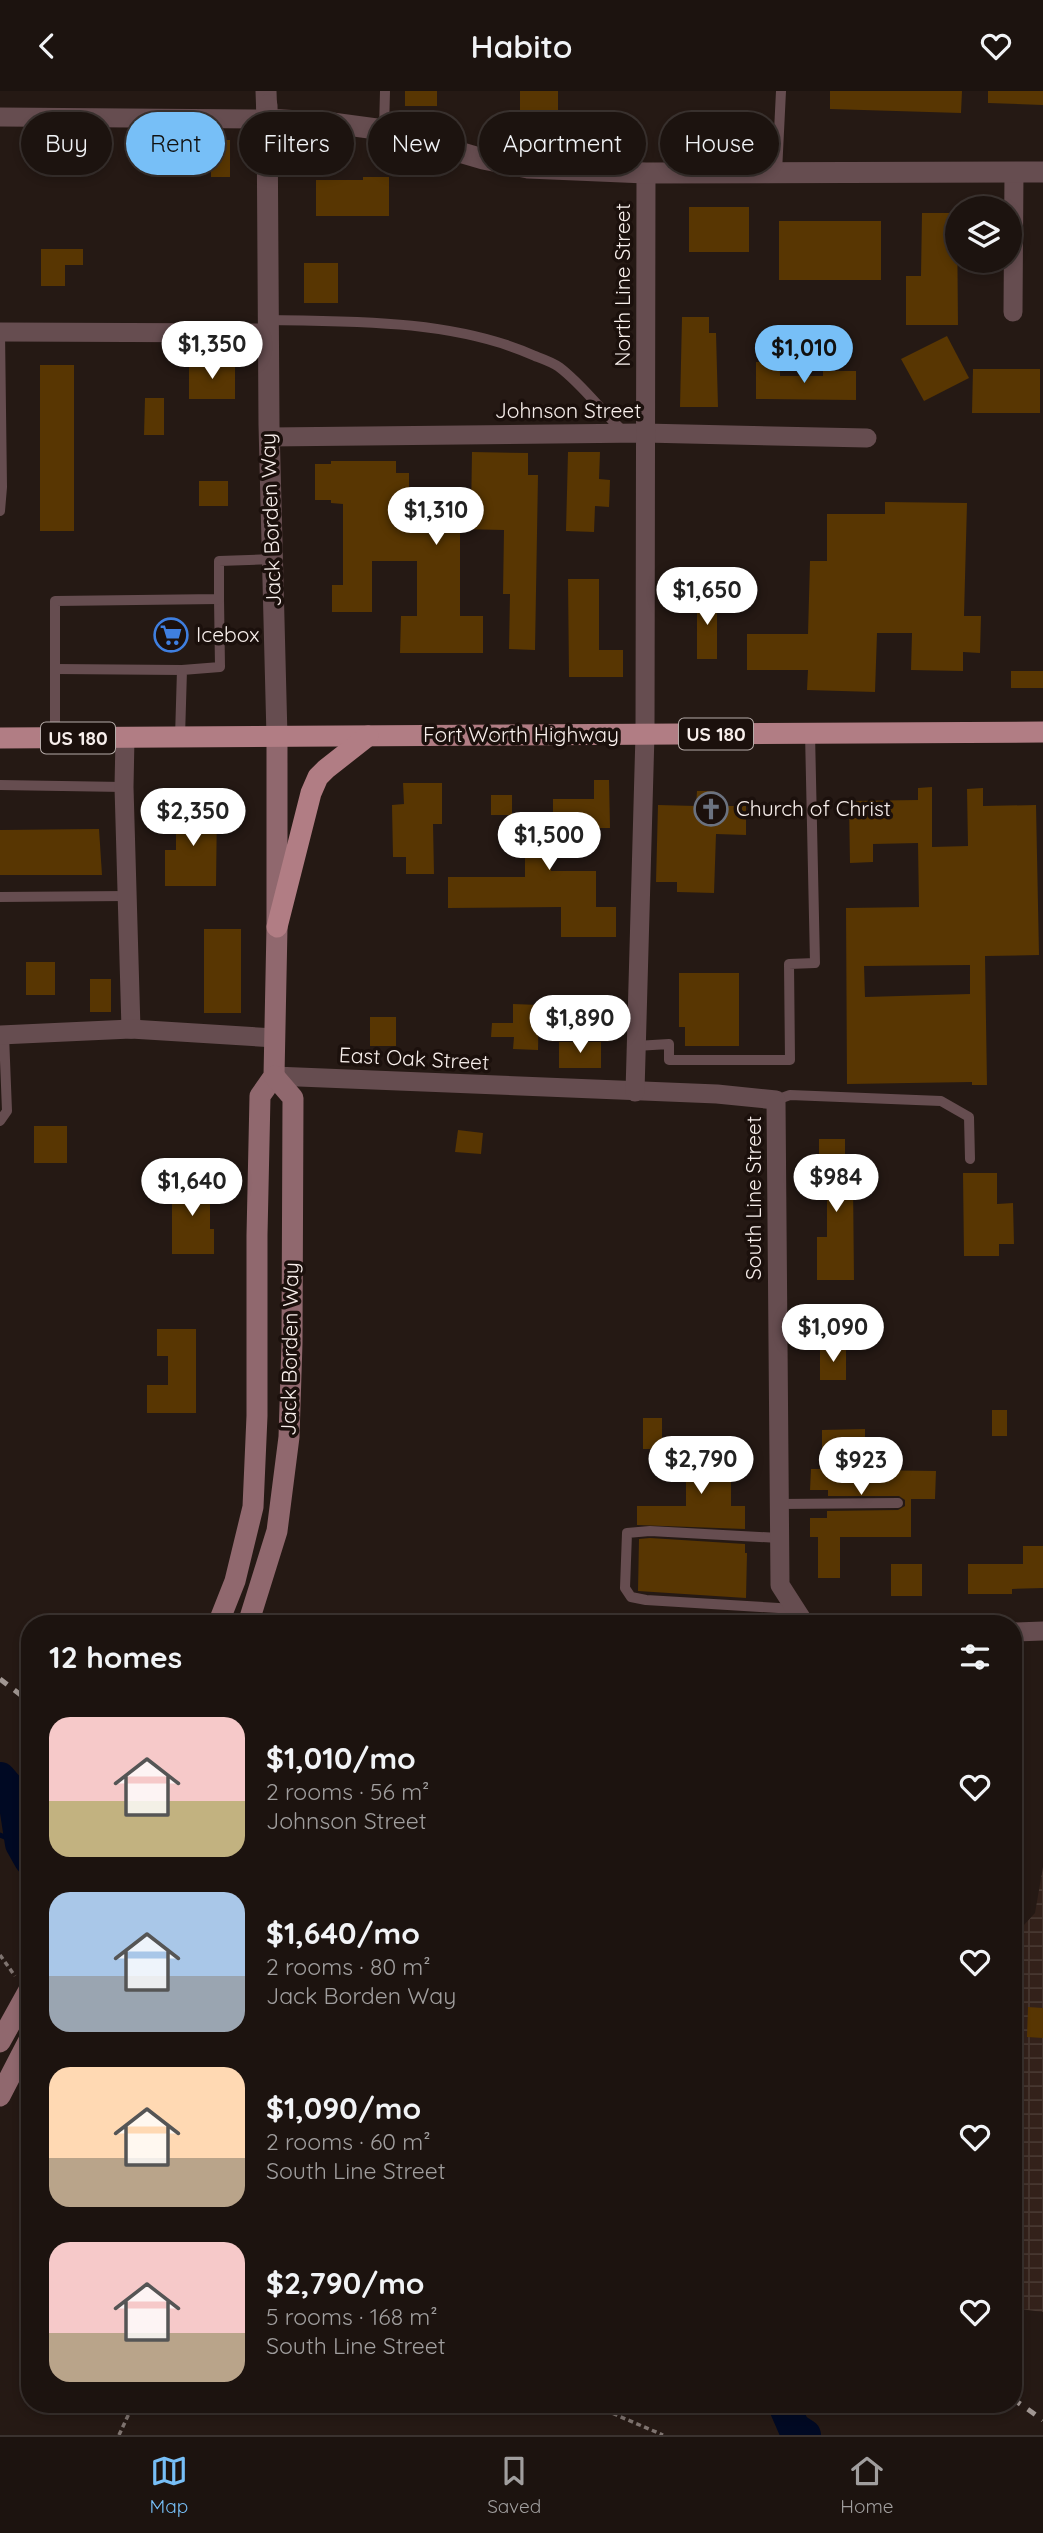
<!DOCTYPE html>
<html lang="en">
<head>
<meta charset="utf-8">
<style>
	body { margin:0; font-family:Quicksand,sans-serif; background:#251c18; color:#f1f3f6; height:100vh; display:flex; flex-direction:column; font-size:26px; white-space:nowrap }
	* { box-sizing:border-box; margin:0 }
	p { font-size:23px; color:#a09e9e }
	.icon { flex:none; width:38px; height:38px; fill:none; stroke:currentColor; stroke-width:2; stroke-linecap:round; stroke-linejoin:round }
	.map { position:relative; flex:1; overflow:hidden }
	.panel { position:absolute; left:21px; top:1524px; width:1001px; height:798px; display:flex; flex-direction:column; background:#1c130f; border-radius:28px; box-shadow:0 4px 10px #0003,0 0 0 2px #3a322f }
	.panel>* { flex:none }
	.hud { position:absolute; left:21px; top:21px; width:1001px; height:63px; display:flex; gap:14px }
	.controls { position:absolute; left:945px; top:105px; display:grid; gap:14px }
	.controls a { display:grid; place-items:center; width:77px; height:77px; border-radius:50%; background:#1c130f; box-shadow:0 4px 10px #0003,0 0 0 2px #3a322f; font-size:35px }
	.price { position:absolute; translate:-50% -60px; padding:0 16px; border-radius:24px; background:#fff; color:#222; font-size:23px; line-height:46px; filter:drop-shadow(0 2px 4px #0008) }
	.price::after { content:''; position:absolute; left:50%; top:42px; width:21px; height:16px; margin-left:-10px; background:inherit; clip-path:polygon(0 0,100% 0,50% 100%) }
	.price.on { background:#77bff7; color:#111 }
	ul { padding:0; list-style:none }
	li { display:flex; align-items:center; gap:21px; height:175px; padding:0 28px }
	li span { display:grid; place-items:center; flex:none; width:196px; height:140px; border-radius:21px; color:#555 }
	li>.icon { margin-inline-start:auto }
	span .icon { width:84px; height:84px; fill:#fffc; stroke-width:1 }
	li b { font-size:30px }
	h2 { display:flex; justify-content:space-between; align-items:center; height:84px; padding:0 28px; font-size:30px }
	.pill { padding:0 24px; border-radius:32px; background:#1c130f; box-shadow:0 4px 10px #0003,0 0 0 2px #3a322f; font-size:24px; line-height:63px }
	.pill.on { background:#77bff7; color:#111 }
	header { display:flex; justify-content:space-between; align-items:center; height:91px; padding:0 28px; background:#1c130f; font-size:32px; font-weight:600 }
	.dock { display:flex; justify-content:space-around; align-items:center; height:98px; border-top:2px solid #3a322f; background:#1c130f; font-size:19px; color:#a09e9e }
	.dock a { display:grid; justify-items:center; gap:4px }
	.dock .on { color:#77bff7 }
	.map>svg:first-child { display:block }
	.industrial { fill:url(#industrial-grid) }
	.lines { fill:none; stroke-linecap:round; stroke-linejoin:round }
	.stream { stroke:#000923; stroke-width:5 }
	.river { stroke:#000923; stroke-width:32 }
	.building { fill:#583602; fill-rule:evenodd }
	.path { stroke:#7e736f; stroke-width:3.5; stroke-dasharray:5 3.5; stroke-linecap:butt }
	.service { stroke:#664d50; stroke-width:10 }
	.minor { stroke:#664d50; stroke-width:19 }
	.tertiary { stroke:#664d50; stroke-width:21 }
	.secondary { stroke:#90686e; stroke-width:21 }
	.primary { stroke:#b17d84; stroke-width:21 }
	.rail { stroke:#a09692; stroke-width:5; stroke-dasharray:9 9; stroke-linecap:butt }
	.secondary-bridge { stroke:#90686e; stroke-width:21 }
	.labels { text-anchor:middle; stroke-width:7; stroke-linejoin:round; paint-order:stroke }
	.shield { fill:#1b100c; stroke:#b6aca9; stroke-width:2 }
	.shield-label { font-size:19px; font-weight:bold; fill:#f8efec }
	.street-label { font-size:21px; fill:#f8efec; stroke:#1b100c }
	.poi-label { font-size:21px; fill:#f8efec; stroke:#1b100c; text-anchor:start }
</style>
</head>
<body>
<header><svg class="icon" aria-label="back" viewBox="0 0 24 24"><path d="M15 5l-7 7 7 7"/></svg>Habito<svg class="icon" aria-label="heart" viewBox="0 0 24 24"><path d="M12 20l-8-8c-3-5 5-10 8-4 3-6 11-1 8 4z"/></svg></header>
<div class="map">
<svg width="1043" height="2344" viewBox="0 0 1043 2344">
	<defs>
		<pattern id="industrial-grid" width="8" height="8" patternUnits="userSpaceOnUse" patternTransform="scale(1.75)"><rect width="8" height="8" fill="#33211a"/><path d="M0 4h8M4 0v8" fill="none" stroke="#473730"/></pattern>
	</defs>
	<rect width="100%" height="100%" fill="#251914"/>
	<polygon class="industrial" points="1043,1776 1043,2221 1013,2217 1013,1846 1035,1822"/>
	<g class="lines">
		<polyline class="stream" points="0,1744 21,1753"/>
		<g class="river">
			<polyline points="0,1687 13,1702 21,1753 30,1769"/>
			<polyline points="784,2314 794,2337 805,2344"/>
		</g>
	</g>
	<g class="building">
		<rect x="405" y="0" width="32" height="15"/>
		<rect x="520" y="0" width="38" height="28"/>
		<polygon points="830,0 962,0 961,22 830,18"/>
		<polygon points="988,0 1043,0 1043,14 988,12"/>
		<polygon points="191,49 230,49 230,86 211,86 211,70 191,70"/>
		<polygon points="363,86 389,86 389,125 316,125 316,89 363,89"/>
		<rect x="689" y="116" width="60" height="45"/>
		<polygon points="922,122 957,122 958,234 906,234 906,185 921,185"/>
		<rect x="779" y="130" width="102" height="59"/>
		<polygon points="41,158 83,158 83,174 65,174 65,195 41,195"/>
		<rect x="304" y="172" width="34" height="40"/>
		<polygon points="682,226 709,226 709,242 716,242 718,316 680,316"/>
		<polygon points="947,245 969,287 924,310 901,268"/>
		<rect x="189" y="271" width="46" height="37"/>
		<polygon points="756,271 780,271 780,285 823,285 823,280 856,280 856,309 756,308"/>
		<rect x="40" y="274" width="34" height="166"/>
		<polygon points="973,278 1040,278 1040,322 972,322"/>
		<polygon points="145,307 164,307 164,344 144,344"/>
		<polygon points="472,361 528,362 528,384 538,384 535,559 509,558 510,503 503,503 504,439 460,438 460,525 483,525 483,562 400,562 401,525 417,525 417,470 372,470 372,521 332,521 332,494 343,494 343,413 331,412 331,409 315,409 315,373 331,373 331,370 396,370 396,382 409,382 409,424 471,424"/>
		<polygon points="568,361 600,361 599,388 610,389 609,416 595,415 594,441 566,440"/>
		<rect x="199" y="390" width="29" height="25"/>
		<polygon points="885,411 967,412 964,525 981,525 980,562 963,561 963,580 911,579 912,542 877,542 875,601 807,599 808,579 747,579 747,543 808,543 810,470 827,470 827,423 885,423"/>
		<polygon points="568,488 599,488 599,559 623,559 623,586 569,586"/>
		<rect x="697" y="504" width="20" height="64"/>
		<rect x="1011" y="580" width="32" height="17"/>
		<polygon points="594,689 609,689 610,737 569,737 569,745 551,745 551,780 596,780 596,816 616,816 616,846 561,846 561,816 448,817 448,786 525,786 525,723 553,723 553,708 594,708"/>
		<polygon points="403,692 442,692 442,733 433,733 434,783 406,783 406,766 393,766 392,714 404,713"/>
		<path d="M932,696V756L968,755L967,698L983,697V715L1036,714L1039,864L985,865L987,994H972V991L847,993L846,817L919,816L918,752L873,753V771L850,772L849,710L918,709V697ZM970,874V903L865,906L864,875Z"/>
		<polygon points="697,700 714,700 714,715 746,715 746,744 716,743 714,802 677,801 677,791 656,791 658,714 696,715"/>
		<rect x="491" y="704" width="21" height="20"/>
		<polygon points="176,714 217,714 216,795 165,795 165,759 176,759"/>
		<polygon points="99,738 102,784 0,784 0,739"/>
		<rect x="204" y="838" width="37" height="84"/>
		<rect x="26" y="871" width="29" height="33"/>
		<polygon points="679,882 739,882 739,955 685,955 685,936 679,936"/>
		<rect x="90" y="888" width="21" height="33"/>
		<polygon points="513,913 539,914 538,959 513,958 514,946 491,946 492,932 513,932"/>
		<rect x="370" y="926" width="26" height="29"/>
		<rect x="559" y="951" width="42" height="26"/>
		<rect x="34" y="1035" width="33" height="37"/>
		<polygon points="458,1039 483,1042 481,1063 455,1061"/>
		<polygon points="819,1048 845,1048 845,1091 853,1091 854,1189 817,1189 817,1146 827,1146 827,1101 814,1101 814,1084 819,1084"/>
		<polygon points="963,1082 997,1082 997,1113 1013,1112 1014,1153 999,1153 999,1165 964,1165"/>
		<polygon points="172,1089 210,1089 210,1138 214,1138 214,1163 172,1163"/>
		<polygon points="157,1238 196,1238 196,1322 147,1322 147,1294 168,1294 168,1265 157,1265"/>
		<rect x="820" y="1257" width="26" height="32"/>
		<rect x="992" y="1319" width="15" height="26"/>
		<rect x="643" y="1327" width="19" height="31"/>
		<polygon points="865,1338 865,1379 936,1380 935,1408 911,1408 911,1446 840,1446 840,1487 818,1487 818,1446 810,1446 810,1427 827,1427 827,1420 898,1419 905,1415 905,1409 899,1405 828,1405 828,1399 810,1399 811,1378 822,1378 822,1339"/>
		<polygon points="686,1359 731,1359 731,1415 745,1415 745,1438 637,1434 637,1415 686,1415"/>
		<polygon points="650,1447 745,1453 745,1462 747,1462 746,1507 638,1500 639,1448"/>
		<polygon points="1023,1455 1043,1455 1043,1497 1012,1498 1012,1503 968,1503 968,1473 1023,1473"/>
		<rect x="891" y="1473" width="31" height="32"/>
		<polygon points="1028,1916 1043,1917 1043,1947 1027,1946"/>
	</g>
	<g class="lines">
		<g class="path">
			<polyline points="0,1864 15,1885"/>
			<polyline points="580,2314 607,2320 663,2344"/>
			<polyline points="119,2344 133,2314"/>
		</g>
		<g class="service">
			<polyline points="384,39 385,0"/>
			<polyline points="777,81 781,0"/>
			<path d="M268,229C353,230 456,229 535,265C543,268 552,271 559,276C583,294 601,320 623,340"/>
			<polyline points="0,420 2,396 0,241"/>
			<polyline points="56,578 182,579"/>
			<polyline points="180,646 182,579 220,576 219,508"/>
			<polyline points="55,647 55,510 219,508 219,470 273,468"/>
			<polyline points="0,694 124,696"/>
			<polyline points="0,806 127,805"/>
			<polyline points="636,955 669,953 669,969 790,969 789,873 815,872 810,642"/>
			<polyline points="776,1009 790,1004 941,1010 969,1026 970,1068"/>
			<polyline points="0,1030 7,1020 4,944"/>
			<polyline points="779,1413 898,1412"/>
			<polyline points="779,1447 650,1440 627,1442 625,1497 631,1506 646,1509 795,1518"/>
		</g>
		<g class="minor">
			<polyline points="0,26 267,28"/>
			<polyline points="1013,221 1014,81"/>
			<polyline points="0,241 268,242"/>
			<polyline points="269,346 644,342 867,347"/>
			<polyline points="125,647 124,696 131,938"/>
			<polyline points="0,944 131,938 275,947"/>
			<polyline points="274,985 717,1003 776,1009 780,1494 805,1533"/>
			<polyline points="635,1001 645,643 646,82"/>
			<polyline points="1013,1541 1043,1540"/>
		</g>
		<g class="tertiary">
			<polyline points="266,0 267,28 332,32 384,39 483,68 528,77 646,82 1043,81"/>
			<polyline points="267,14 269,334 277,646"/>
		</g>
		<g class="secondary">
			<polyline points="218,1533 235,1490 253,1416 257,1325 257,1144 260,1005 274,985 277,836 277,646"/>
			<polyline points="248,1533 277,1440 289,1346 292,1252 293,1007 274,985"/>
			<polyline points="0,2005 30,1947"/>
		</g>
		<g class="primary">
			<polyline points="0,647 1043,641"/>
			<polyline points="277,836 311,702 318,686 326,678 368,645"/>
		</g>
		<g class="rail">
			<polyline points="0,1588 30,1611"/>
			<polyline points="1013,2308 1043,2329"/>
		</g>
		<polyline class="secondary-bridge" points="0,1951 30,1897"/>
	</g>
	<defs>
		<symbol id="supermarket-ring" viewBox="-11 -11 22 22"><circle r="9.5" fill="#1b100c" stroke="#3f7fe0" stroke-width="1.5"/><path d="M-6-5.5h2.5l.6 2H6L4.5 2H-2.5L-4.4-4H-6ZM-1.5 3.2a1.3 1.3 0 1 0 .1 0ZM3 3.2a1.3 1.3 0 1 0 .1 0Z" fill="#3f7fe0"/></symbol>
		<symbol id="church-ring" viewBox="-11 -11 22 22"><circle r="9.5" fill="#1b100c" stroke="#6b7280" stroke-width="1.5"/><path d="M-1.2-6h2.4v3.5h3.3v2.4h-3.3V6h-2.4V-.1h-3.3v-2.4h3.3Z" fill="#6b7280"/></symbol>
	</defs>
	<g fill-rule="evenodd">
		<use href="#supermarket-ring" x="152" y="525" width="38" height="38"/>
		<use href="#church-ring" x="692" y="699" width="38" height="38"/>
	</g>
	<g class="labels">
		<g class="shield">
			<rect x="679" y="627.5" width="74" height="31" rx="5"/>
			<rect x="41" y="631.5" width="74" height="31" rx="5"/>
		</g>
		<g class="shield-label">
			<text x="716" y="650">US 180</text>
			<text x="78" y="654">US 180</text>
		</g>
		<g class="street-label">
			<text transform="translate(623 194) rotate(-90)" y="7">North Line Street</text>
			<text x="568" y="327">Johnson Street</text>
			<text transform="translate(271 429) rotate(-92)" y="7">Jack Borden Way</text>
			<text x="521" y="651">Fort Worth Highway</text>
			<text transform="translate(414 968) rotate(3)" y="7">East Oak Street</text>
			<text transform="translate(754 1107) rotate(-90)" y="7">South Line Street</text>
			<text transform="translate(290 1258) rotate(-89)" y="7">Jack Borden Way</text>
		</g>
		<g class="poi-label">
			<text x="196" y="551">Icebox</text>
			<text x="736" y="725">Church of Christ</text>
		</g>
	</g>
</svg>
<div class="controls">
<a><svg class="icon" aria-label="layers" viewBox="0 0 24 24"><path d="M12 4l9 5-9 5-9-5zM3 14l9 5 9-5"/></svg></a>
</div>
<b class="price" style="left:212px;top:290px">$1,350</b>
<b class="price on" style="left:804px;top:294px">$1,010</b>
<b class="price" style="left:436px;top:456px">$1,310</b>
<b class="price" style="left:707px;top:536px">$1,650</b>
<b class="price" style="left:193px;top:757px">$2,350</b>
<b class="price" style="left:549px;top:781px">$1,500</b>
<b class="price" style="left:580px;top:964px">$1,890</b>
<b class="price" style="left:836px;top:1123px">$984</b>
<b class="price" style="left:192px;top:1127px">$1,640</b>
<b class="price" style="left:833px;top:1273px">$1,090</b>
<b class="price" style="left:701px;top:1405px">$2,790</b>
<b class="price" style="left:861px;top:1406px">$923</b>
<div class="hud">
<a class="pill">Buy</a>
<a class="pill on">Rent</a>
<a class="pill">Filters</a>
<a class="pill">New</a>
<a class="pill">Apartment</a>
<a class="pill">House</a>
</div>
<section class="panel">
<h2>12 homes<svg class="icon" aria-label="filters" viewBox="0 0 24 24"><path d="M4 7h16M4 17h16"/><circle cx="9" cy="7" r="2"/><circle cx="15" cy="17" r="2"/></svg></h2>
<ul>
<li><span style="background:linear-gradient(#f6c9c9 60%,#c2b280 0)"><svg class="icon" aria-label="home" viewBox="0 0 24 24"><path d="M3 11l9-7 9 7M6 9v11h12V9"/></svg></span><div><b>$1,010/mo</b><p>2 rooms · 56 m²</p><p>Johnson Street</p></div><svg class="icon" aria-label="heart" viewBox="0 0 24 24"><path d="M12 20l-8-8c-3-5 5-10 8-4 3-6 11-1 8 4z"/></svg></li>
<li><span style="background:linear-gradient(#a9c7e8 60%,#9aa5b1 0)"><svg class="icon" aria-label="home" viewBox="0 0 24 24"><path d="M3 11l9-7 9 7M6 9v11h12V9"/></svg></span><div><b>$1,640/mo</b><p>2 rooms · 80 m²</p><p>Jack Borden Way</p></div><svg class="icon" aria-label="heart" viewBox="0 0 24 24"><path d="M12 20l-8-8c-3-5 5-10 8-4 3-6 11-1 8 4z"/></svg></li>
<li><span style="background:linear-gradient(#ffd9b3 65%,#b9a48a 0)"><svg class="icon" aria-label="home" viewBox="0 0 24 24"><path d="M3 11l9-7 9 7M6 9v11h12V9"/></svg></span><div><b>$1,090/mo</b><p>2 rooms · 60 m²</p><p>South Line Street</p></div><svg class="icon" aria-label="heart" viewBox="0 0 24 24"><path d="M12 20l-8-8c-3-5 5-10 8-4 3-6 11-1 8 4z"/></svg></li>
<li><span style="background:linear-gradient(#f6c9c9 65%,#b9a48a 0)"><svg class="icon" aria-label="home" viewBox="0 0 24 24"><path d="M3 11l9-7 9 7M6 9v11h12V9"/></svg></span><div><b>$2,790/mo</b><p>5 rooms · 168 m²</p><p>South Line Street</p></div><svg class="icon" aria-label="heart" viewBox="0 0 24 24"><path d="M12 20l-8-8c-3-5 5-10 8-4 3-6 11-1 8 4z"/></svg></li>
</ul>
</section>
</div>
<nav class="dock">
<a class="on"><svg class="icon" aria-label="map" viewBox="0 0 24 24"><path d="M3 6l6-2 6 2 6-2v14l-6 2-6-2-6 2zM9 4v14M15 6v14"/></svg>Map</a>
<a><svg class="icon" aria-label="saved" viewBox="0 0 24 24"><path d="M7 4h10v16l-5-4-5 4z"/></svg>Saved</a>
<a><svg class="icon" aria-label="home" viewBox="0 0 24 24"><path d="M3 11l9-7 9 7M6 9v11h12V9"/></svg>Home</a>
</nav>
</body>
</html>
